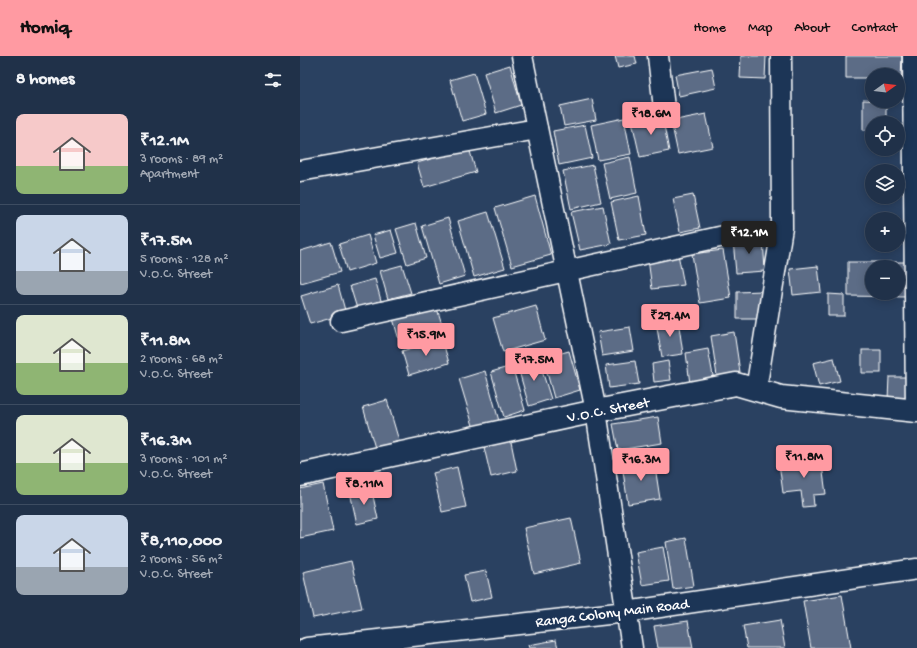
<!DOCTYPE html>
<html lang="en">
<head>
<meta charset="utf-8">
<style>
	body { margin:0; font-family:"Gochi Hand",sans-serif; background:#2d3d53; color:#f1f3f6; height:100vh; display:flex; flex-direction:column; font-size:15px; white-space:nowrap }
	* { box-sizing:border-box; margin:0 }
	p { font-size:13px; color:#a2a9b4 }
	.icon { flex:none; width:22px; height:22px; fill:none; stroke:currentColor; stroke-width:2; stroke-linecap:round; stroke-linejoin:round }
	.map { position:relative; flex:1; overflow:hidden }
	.details { display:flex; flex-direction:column; background:#203149; width:300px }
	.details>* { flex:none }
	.needle { width:26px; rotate:75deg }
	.controls { position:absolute; left:565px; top:12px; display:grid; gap:8px }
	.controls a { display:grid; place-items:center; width:40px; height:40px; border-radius:50%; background:#203149; box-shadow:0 2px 10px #0003,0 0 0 1px #3d4c61; font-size:20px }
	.price { position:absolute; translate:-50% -34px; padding:0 9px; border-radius:4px; background:#ff9aa2; color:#111; font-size:13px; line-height:26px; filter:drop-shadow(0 1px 2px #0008) }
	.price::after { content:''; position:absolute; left:50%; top:24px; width:12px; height:9px; margin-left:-6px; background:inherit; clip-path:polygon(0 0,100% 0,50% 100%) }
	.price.active { background:#222; color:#fff }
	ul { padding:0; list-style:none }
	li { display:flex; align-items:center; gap:12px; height:100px; padding:0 16px }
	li+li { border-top:1px solid #3d4c61 }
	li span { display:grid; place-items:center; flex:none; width:112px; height:80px; border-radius:8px; color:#555 }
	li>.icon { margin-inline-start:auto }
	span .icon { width:48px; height:48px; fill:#fffc; stroke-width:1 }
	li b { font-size:17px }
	h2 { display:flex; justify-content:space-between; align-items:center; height:48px; padding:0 16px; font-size:17px }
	header { display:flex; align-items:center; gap:24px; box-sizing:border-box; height:56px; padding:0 20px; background:#ff9aa2; color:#111 }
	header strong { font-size:19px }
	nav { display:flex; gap:22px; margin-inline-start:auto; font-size:14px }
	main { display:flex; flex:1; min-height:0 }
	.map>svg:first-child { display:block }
	.building { fill:#5b6c86; stroke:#fff; fill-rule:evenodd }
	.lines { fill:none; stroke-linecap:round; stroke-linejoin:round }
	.minor-casing { stroke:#fff; stroke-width:23 }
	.tertiary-casing { stroke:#fff; stroke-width:25 }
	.minor { stroke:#1d3557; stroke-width:20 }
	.tertiary { stroke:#1d3557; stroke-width:22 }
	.labels { text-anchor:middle; stroke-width:4; stroke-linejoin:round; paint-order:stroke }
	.street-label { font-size:15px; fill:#fff; stroke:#1d3557 }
</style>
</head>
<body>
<header>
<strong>Homiq</strong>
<nav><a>Home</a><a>Map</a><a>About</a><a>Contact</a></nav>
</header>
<main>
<section class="details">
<h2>8 homes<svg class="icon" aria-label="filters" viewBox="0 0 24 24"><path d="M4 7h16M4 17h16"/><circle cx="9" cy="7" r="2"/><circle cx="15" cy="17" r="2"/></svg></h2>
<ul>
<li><span style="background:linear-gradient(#f6c9c9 65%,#8fb573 0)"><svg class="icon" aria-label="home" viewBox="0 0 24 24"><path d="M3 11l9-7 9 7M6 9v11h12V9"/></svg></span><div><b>₹12.1M</b><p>3 rooms · 89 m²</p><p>Apartment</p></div></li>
<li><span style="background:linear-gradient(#c9d6e8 70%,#9aa5b1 0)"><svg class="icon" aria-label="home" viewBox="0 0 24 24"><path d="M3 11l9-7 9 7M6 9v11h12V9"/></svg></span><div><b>₹17.5M</b><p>5 rooms · 128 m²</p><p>V.O.C. Street</p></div></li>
<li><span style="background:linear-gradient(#dfe7d0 60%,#8fb573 0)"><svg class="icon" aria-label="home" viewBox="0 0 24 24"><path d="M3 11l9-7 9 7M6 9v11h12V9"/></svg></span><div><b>₹11.8M</b><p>2 rooms · 68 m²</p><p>V.O.C. Street</p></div></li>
<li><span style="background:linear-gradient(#dfe7d0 60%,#8fb573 0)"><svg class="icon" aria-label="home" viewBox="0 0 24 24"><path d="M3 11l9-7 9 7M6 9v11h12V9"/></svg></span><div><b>₹16.3M</b><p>3 rooms · 101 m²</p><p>V.O.C. Street</p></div></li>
<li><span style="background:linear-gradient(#c9d6e8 65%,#9aa5b1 0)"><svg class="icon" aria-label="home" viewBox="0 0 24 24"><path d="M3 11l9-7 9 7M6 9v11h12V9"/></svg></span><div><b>₹8,110,000</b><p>2 rooms · 56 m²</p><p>V.O.C. Street</p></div></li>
</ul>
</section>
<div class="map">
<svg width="617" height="592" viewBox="0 0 617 592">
	<rect width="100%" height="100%" fill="#2a4161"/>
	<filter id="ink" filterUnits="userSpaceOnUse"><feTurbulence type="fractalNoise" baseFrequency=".025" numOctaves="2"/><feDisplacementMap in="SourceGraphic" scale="8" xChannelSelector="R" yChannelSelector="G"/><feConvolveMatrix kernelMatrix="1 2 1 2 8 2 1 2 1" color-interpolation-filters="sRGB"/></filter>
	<g filter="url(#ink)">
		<g class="building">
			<polygon points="315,0 335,0 337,8 318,12"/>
			<polygon points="441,0 466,0 465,23 440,22"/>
			<polygon points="546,0 602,0 601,23 598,23 598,19 572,19 572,22 546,22"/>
			<polygon points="210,9 221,49 196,57 184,17"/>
			<polygon points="412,12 416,32 379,40 375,19"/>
			<polygon points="174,17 186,58 162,65 150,24"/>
			<polygon points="292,43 296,64 264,70 260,50"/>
			<polygon points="563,44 586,45 586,67 572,67 572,74 563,74"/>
			<polygon points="406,58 413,91 378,98 371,65"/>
			<polygon points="362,59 369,95 340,101 332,65"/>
			<polygon points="324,62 331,98 298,104 291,69"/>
			<polygon points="285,69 292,102 259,109 253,75"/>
			<polygon points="169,92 176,116 124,131 117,107"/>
			<polygon points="330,101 337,137 310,143 302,107"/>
			<polygon points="293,109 301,146 271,153 263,115"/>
			<polygon points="393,139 400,172 380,176 373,143"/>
			<polygon points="235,140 251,199 212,210 195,152"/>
			<polygon points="339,140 346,179 319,184 311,146"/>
			<polygon points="303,150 311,188 280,194 271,156"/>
			<polygon points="188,156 205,212 174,221 158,165"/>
			<polygon points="148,162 165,220 139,228 122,170"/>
			<polygon points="116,167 126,202 107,208 96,173"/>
			<polygon points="91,174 98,197 80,202 73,179"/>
			<polygon points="68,179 76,207 47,216 39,188"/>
			<polygon points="463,182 465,215 436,217 433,184"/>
			<polygon points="31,186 40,216 1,227 0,223 0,195"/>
			<polygon points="423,194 431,242 400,247 392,198"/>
			<polygon points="378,198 384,229 352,233 348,203"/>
			<path d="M548,206H605V241L548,240ZM572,211H598V237H572Z"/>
			<polygon points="102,209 111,237 88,243 80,215"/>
			<polygon points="518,210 521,236 493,239 490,213"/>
			<polygon points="75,223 82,248 58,256 50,230"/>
			<polygon points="38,229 46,258 10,268 1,240"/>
			<polygon points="462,235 462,263 437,263 437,236"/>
			<polygon points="528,238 544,239 544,260 528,260"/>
			<polygon points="135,246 145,278 101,291 92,259"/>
			<polygon points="236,250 245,284 203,296 193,262"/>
			<polygon points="378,263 383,298 362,301 356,266"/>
			<polygon points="330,271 334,295 302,300 298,276"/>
			<polygon points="434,276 440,316 417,320 411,280"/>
			<polygon points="142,283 149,307 109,319 102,295"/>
			<polygon points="408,293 414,325 390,328 386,297"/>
			<rect x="562" y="294" width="19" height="23"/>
			<polygon points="269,295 280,334 254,342 243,302"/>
			<polygon points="238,302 251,343 229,350 217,308"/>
			<polygon points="534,302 540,325 519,330 513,307"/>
			<polygon points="335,305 339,328 309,332 306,309"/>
			<polygon points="368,305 371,324 354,326 352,308"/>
			<polygon points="212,310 225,354 204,361 191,316"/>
			<polygon points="185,315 199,365 174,373 159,323"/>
			<polygon points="589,321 609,321 609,343 588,343"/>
			<polygon points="87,344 99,385 75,392 63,351"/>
			<polygon points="358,361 362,387 318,394 313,368"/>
			<polygon points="210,381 217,415 191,421 183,387"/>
			<polygon points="521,402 526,438 513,439 514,450 503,451 501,435 483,437 479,407"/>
			<polygon points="354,404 360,443 328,448 322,409"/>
			<polygon points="157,411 166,451 142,456 133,417"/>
			<polygon points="23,428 33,475 0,482 0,433"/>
			<polygon points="71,431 78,463 57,468 50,436"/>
			<polygon points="271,462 281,507 234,518 224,472"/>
			<polygon points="386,482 394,530 373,533 366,486"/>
			<polygon points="363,491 369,525 342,529 336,496"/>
			<polygon points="51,505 62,552 13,562 3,516"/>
			<polygon points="186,515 192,541 170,546 164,519"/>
			<polygon points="542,539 551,592 511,592 503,545"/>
			<polygon points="480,564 485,592 447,592 443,570"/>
			<polygon points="388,565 393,592 358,592 354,570"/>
			<polygon points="256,584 258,592 229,592 228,589"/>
		</g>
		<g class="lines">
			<defs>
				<g id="minor">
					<polyline points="222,0 296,355 332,592"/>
					<polyline points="358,0 364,52"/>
					<polyline points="613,0 616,355"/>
					<polyline points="0,115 237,73"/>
					<polyline points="41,265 424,180"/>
					<polyline points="456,334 482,172 481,0"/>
					<polyline points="7,592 326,556 617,513"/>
				</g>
				<polyline id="tertiary" points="0,419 296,355 436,328 481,341 617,355"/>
			</defs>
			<use href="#minor" class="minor-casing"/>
			<use href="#tertiary" class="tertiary-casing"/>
			<use href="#minor" class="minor"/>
			<use href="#tertiary" class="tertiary"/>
		</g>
	</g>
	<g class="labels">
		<g class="street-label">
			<text transform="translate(308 353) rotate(-11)" y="5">V.O.C. Street</text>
			<text transform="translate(312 556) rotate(-7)" y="5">Ranga Colony Main Road</text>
		</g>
	</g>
</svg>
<div class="controls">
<a><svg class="needle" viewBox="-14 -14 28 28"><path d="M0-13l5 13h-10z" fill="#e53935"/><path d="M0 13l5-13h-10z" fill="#a2a9b4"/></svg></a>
<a><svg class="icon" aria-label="locate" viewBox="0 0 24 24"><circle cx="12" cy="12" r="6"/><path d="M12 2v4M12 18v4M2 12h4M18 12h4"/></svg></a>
<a><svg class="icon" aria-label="layers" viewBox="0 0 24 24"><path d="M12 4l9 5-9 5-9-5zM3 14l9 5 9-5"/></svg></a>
<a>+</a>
<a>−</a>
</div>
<b class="price" style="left:351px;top:80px">₹18.6M</b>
<b class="price active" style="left:449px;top:199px">₹12.1M</b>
<b class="price" style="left:370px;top:282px">₹29.4M</b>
<b class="price" style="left:126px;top:301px">₹15.9M</b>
<b class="price" style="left:234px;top:326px">₹17.5M</b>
<b class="price" style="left:504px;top:423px">₹11.8M</b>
<b class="price" style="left:341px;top:426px">₹16.3M</b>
<b class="price" style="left:64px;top:450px">₹8.11M</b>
</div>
</main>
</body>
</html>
